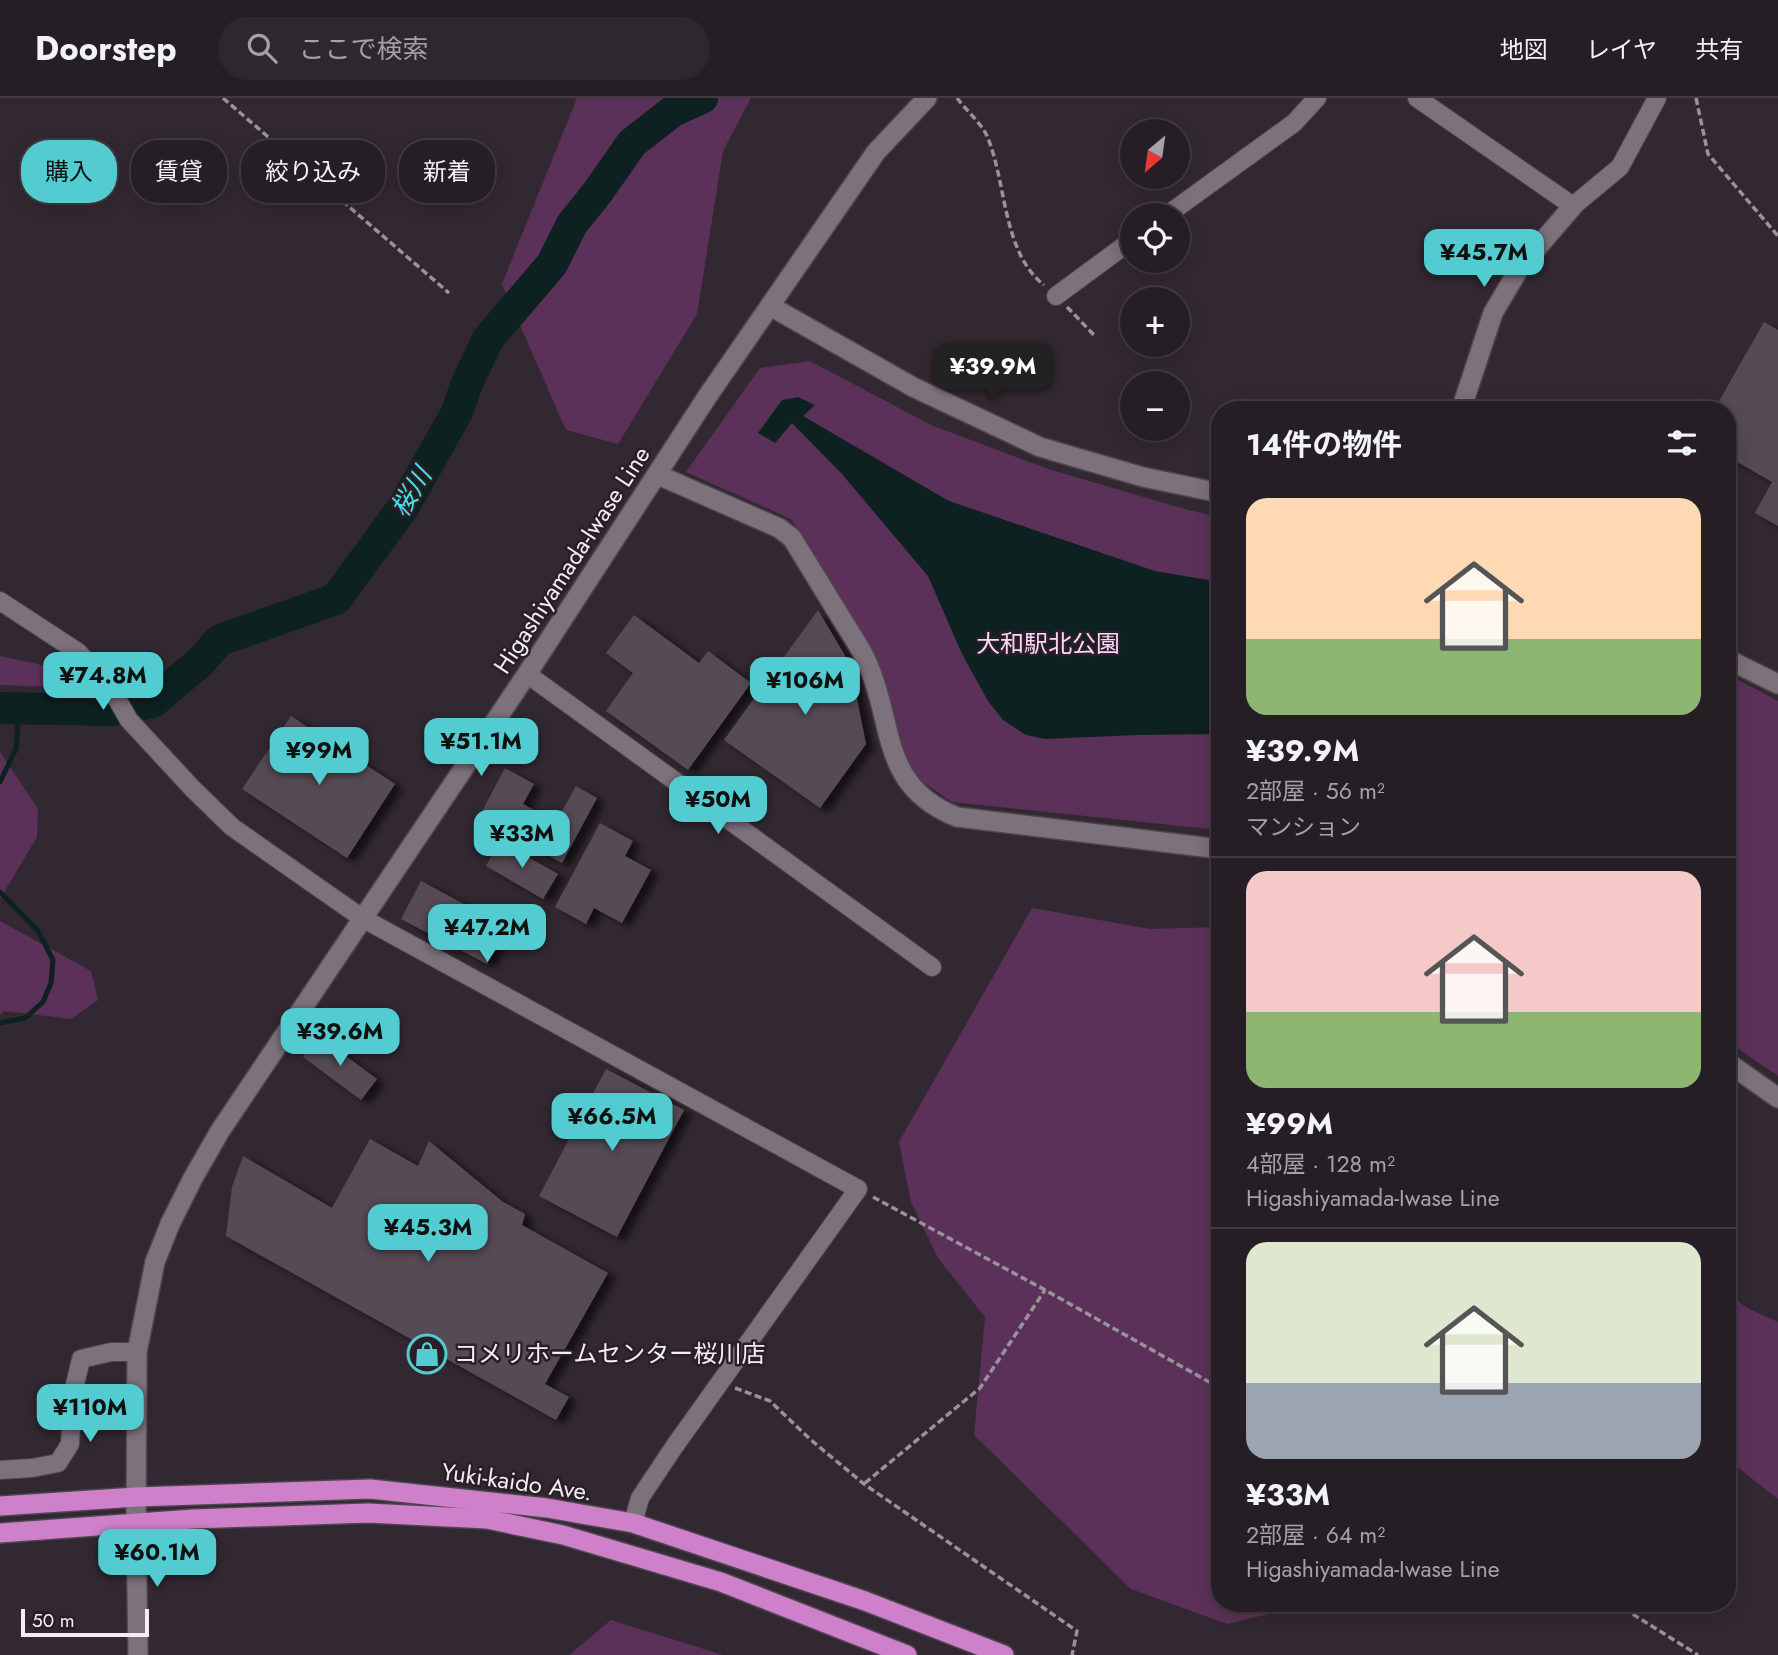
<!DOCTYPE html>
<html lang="ja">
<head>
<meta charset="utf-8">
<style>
	body { margin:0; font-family:Jost,"Noto Sans JP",sans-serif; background:#2e272d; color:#f1f3f6; height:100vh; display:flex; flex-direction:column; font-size:26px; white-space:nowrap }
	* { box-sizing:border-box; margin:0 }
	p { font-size:23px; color:#a4a2a7 }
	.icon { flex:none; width:38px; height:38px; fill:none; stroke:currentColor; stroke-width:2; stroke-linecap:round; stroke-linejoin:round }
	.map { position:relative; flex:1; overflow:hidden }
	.details { position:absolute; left:1211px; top:303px; width:525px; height:1211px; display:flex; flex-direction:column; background:#261e25; border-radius:28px; box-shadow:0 4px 18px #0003,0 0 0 2px #423c42 }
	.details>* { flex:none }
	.hud { position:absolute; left:21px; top:42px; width:665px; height:63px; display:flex; gap:14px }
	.needle { width:46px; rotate:209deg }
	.fabs { position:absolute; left:1120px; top:21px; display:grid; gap:14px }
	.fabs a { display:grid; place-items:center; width:70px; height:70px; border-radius:50%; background:#261e25; box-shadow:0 4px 18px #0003,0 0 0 2px #423c42; font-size:35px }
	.scale { position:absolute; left:21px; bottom:18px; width:128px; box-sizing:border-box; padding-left:7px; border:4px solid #f4eef4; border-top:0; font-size:19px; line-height:24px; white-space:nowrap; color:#f4eef4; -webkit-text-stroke:5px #281f27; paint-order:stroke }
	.price { position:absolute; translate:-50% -60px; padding:0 16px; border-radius:14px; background:#52ccd0; color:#111; font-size:23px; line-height:46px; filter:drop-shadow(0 2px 4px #0008) }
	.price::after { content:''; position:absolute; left:50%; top:42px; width:21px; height:16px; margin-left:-10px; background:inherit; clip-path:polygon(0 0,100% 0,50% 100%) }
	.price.selected { background:#222; color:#fff }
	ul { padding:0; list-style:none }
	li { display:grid; align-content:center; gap:14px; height:371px; padding:0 35px }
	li+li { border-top:2px solid #423c42 }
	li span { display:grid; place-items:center; height:217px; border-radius:21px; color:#555 }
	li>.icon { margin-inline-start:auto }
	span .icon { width:126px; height:126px; fill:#fffc; stroke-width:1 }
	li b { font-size:30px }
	h2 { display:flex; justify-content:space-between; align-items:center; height:84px; padding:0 35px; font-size:30px }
	.chip { padding:0 24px; border-radius:28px; background:#261e25; box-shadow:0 4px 18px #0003,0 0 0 2px #423c42; font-size:24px; line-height:63px }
	.chip.selected { background:#52ccd0; color:#111 }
	header { display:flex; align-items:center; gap:42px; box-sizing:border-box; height:98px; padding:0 35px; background:#261e25; border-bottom:2px solid #423c42 }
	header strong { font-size:33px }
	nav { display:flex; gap:38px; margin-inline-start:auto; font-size:24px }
	.search { width:490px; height:63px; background:#2e272d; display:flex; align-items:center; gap:18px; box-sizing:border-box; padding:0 24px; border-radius:28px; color:#a4a2a7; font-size:26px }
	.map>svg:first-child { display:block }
	.green { fill:#5c3159 }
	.water { fill:#0d2121 }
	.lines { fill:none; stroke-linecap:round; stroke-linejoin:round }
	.stream { stroke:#0d2121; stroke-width:5 }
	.river { stroke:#0d2121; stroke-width:32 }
	.building { fill:#564c55; filter:url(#shadow) }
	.minor-casing { stroke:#4e464e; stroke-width:20 }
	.tertiary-casing { stroke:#4e464e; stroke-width:22 }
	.secondary-casing { stroke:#4e464e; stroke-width:22 }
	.trunk-casing { stroke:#4e464e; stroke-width:22 }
	.path { stroke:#9a9299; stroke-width:3.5; stroke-dasharray:7 3.5; stroke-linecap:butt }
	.minor { stroke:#7d717b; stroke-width:18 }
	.tertiary { stroke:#7d717b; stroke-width:19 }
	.secondary { stroke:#7d717b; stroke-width:19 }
	.trunk { stroke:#ce80ca; stroke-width:19 }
	.labels { text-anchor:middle; stroke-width:5; stroke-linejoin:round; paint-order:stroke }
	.street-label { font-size:24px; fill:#f4eef4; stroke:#281f27 }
	.park-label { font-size:24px; fill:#fcd5f9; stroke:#281f27 }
	.poi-label { font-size:24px; fill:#f4eef4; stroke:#281f27; text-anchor:start }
	.water-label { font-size:26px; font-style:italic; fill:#47e2e7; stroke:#281f27 }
</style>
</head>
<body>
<header>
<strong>Doorstep</strong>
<div class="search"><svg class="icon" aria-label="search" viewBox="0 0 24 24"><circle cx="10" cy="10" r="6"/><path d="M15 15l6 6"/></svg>ここで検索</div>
<nav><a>地図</a><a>レイヤ</a><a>共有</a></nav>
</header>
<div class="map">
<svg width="1778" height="1557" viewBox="0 0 1778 1557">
	<defs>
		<filter id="shadow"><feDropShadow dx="8" dy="4.5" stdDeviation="3.5" flood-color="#0009"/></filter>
	</defs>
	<rect width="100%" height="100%" fill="#322831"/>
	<g class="green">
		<polygon points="577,0 751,0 723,53 697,216 618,346 566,332 502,186"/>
		<polygon points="810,263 931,327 1048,371 1188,412 1220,419 1220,732 952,704 920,682 899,651 814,458 791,421 686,374 760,270"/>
		<polygon points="0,558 70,573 61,589 0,587"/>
		<polygon points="1727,576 1778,603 1778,978 1727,943"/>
		<polygon points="0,654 38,711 37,739 0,801"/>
		<polygon points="1032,810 1150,831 1220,829 1220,1253 1215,1261 1220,1264 1220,1505 1313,1505 1311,1506 1227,1526 1131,1491 974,1337 985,1219 938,1160 911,1104 899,1044"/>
		<polygon points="0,823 91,873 98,902 71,921 4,913 0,917"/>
		<polygon points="1727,1195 1747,1210 1778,1224 1778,1401 1727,1361"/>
		<polygon points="611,1522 723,1557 569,1557"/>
	</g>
	<g class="water">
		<polygon points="687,0 716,0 677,19 637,49 629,40 668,9"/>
		<polygon points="798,299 815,307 803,318 949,403 1155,473 1220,484 1220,636 1136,637 1045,641 1026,637 1003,622 988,603 962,556 928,478 841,375 792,325 775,345 758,335 782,302"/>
	</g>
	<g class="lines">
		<g class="stream">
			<polyline points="0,684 16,651 19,610"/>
			<polyline points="0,794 38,833 53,862 51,885 43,904 25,920 0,925"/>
		</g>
		<polyline class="river" points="0,610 113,612 153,604 199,565 220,542 336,501 404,408 457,314 467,285 488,241 552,166 572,126 597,95 632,45 673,13 702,0"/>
	</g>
	<g class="building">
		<polygon points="1764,224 1778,232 1778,428 1755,415 1772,384 1727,358 1727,312 1714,312"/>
		<polygon points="818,512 850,566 866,646 820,710 724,642"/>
		<polygon points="634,517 699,565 708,553 751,585 688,672 606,613 633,575 606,555"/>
		<polygon points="291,618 395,686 347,760 242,691"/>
		<polygon points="505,670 534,686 523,706 556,724 576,688 597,700 562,765 479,719"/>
		<polygon points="600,725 633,743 625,758 651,772 622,825 594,810 586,826 555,809"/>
		<polygon points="500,743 558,776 543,801 486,768"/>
		<polygon points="421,783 507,829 487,866 401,821"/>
		<polygon points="319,938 377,981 361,1002 303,959"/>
		<polygon points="606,971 684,1012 617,1139 539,1098"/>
		<polygon points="370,1041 418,1068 429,1043 503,1104 525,1116 522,1127 608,1175 545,1286 569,1299 556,1322 226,1138 232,1089 243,1058 332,1110"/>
	</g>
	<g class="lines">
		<defs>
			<g id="minor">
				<polyline points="1417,0 1573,108 1620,69 1657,0"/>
				<polyline points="1167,117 1294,25 1317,0"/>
				<polyline points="1056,198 1132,142"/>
				<polyline points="0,503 78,554 110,589 129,622 192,690 232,729 362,820 858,1091 674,1349 640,1400 633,1425"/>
				<polyline points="527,576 932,869"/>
				<polyline points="0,1372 32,1370 58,1365 70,1346 73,1295 81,1261 111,1254 137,1254"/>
			</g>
			<g id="tertiary">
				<polyline points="770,208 913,289 1040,349 1143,379 1220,395"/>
				<polyline points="1461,312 1493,215 1519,171 1573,108"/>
				<path d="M658,377L779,430L792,440C809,468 826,495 843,523C851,536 861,550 867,564C895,626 879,688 957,719L1220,751"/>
				<polyline points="1727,561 1778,586"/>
				<polyline points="1727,964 1778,1000"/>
			</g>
			<polyline id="secondary" points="138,1557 136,1426 137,1254 155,1164 170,1126 193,1080 220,1033 527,576 707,299 876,54 927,0"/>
			<g id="trunk">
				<polyline points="0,1408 136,1399 370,1391 547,1410 633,1425 865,1503 1004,1557"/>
				<polyline points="0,1435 193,1421 368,1415 487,1421 563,1437 721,1484 907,1557"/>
			</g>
		</defs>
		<use href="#minor" class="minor-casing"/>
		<use href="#tertiary" class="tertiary-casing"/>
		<use href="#secondary" class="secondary-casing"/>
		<use href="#trunk" class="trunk-casing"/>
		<g class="path">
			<polyline points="223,0 449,195"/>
			<path d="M957,0C966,12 981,25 987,38C1007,85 1002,154 1044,187"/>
			<polyline points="1696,0 1708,56 1778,138"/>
			<polyline points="1067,209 1095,238"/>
			<polyline points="873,1099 1045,1192 1220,1290"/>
			<polyline points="735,1290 770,1303 811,1342 864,1386 1077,1533 1072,1557"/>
			<polyline points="865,1385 980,1290 1045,1192"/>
			<polyline points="1615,1505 1698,1557"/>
		</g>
		<use href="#minor" class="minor"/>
		<use href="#tertiary" class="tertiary"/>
		<use href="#secondary" class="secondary"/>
		<use href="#trunk" class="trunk"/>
	</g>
	<defs>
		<symbol id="shop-ring" viewBox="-11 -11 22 22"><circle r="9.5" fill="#281f27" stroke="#52ccd0" stroke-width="1.5"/><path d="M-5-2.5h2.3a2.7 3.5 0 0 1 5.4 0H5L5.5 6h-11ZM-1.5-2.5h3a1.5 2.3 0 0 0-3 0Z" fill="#52ccd0"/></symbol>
	</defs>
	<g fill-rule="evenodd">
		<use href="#shop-ring" x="405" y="1234" width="44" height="44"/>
	</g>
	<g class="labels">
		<g class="street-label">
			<text transform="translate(572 462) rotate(-57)" y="8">Higashiyamada-Iwase Line</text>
			<text transform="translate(517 1384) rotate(8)" y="8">Yuki-kaido Ave.</text>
		</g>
		<g class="park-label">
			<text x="1048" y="554">大和駅北公園</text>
		</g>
		<g class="poi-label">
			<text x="454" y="1264">コメリホームセンター桜川店</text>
		</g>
		<g class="water-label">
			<text transform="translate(411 394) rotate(-59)" y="9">桜川</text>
		</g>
	</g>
</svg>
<div class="fabs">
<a><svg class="needle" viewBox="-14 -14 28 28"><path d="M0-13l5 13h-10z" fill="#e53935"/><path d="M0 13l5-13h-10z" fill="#a4a2a7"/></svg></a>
<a><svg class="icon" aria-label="locate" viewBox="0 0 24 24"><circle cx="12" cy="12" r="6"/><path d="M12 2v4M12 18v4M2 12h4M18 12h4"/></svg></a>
<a>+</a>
<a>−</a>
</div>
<div class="scale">50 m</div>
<b class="price" style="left:1484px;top:191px">¥45.7M</b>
<b class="price selected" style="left:993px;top:305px">¥39.9M</b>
<b class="price" style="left:103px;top:614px">¥74.8M</b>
<b class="price" style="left:805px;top:619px">¥106M</b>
<b class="price" style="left:481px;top:680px">¥51.1M</b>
<b class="price" style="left:319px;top:689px">¥99M</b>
<b class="price" style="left:718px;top:738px">¥50M</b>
<b class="price" style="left:522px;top:772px">¥33M</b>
<b class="price" style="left:487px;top:866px">¥47.2M</b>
<b class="price" style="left:340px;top:970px">¥39.6M</b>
<b class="price" style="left:612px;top:1055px">¥66.5M</b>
<b class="price" style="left:428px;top:1166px">¥45.3M</b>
<b class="price" style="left:90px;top:1346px">¥110M</b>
<b class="price" style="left:157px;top:1491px">¥60.1M</b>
<div class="hud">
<a class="chip selected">購入</a>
<a class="chip">賃貸</a>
<a class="chip">絞り込み</a>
<a class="chip">新着</a>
</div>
<section class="details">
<h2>14件の物件<svg class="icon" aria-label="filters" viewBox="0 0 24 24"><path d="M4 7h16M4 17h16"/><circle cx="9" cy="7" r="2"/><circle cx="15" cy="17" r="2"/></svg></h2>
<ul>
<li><span style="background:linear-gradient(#ffd9b3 65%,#8fb573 0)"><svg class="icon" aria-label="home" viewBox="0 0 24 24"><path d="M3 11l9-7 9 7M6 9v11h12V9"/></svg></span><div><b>¥39.9M</b><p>2部屋 · 56 m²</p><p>マンション</p></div></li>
<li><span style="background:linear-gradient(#f6c9c9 65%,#8fb573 0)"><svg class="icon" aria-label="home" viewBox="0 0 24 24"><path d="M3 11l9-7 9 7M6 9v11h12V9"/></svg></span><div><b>¥99M</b><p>4部屋 · 128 m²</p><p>Higashiyamada-Iwase Line</p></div></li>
<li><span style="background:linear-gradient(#dfe7d0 65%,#9aa5b1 0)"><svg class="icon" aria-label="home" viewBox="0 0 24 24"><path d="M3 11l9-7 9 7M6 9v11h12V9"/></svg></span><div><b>¥33M</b><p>2部屋 · 64 m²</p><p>Higashiyamada-Iwase Line</p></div></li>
</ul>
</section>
</div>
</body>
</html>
